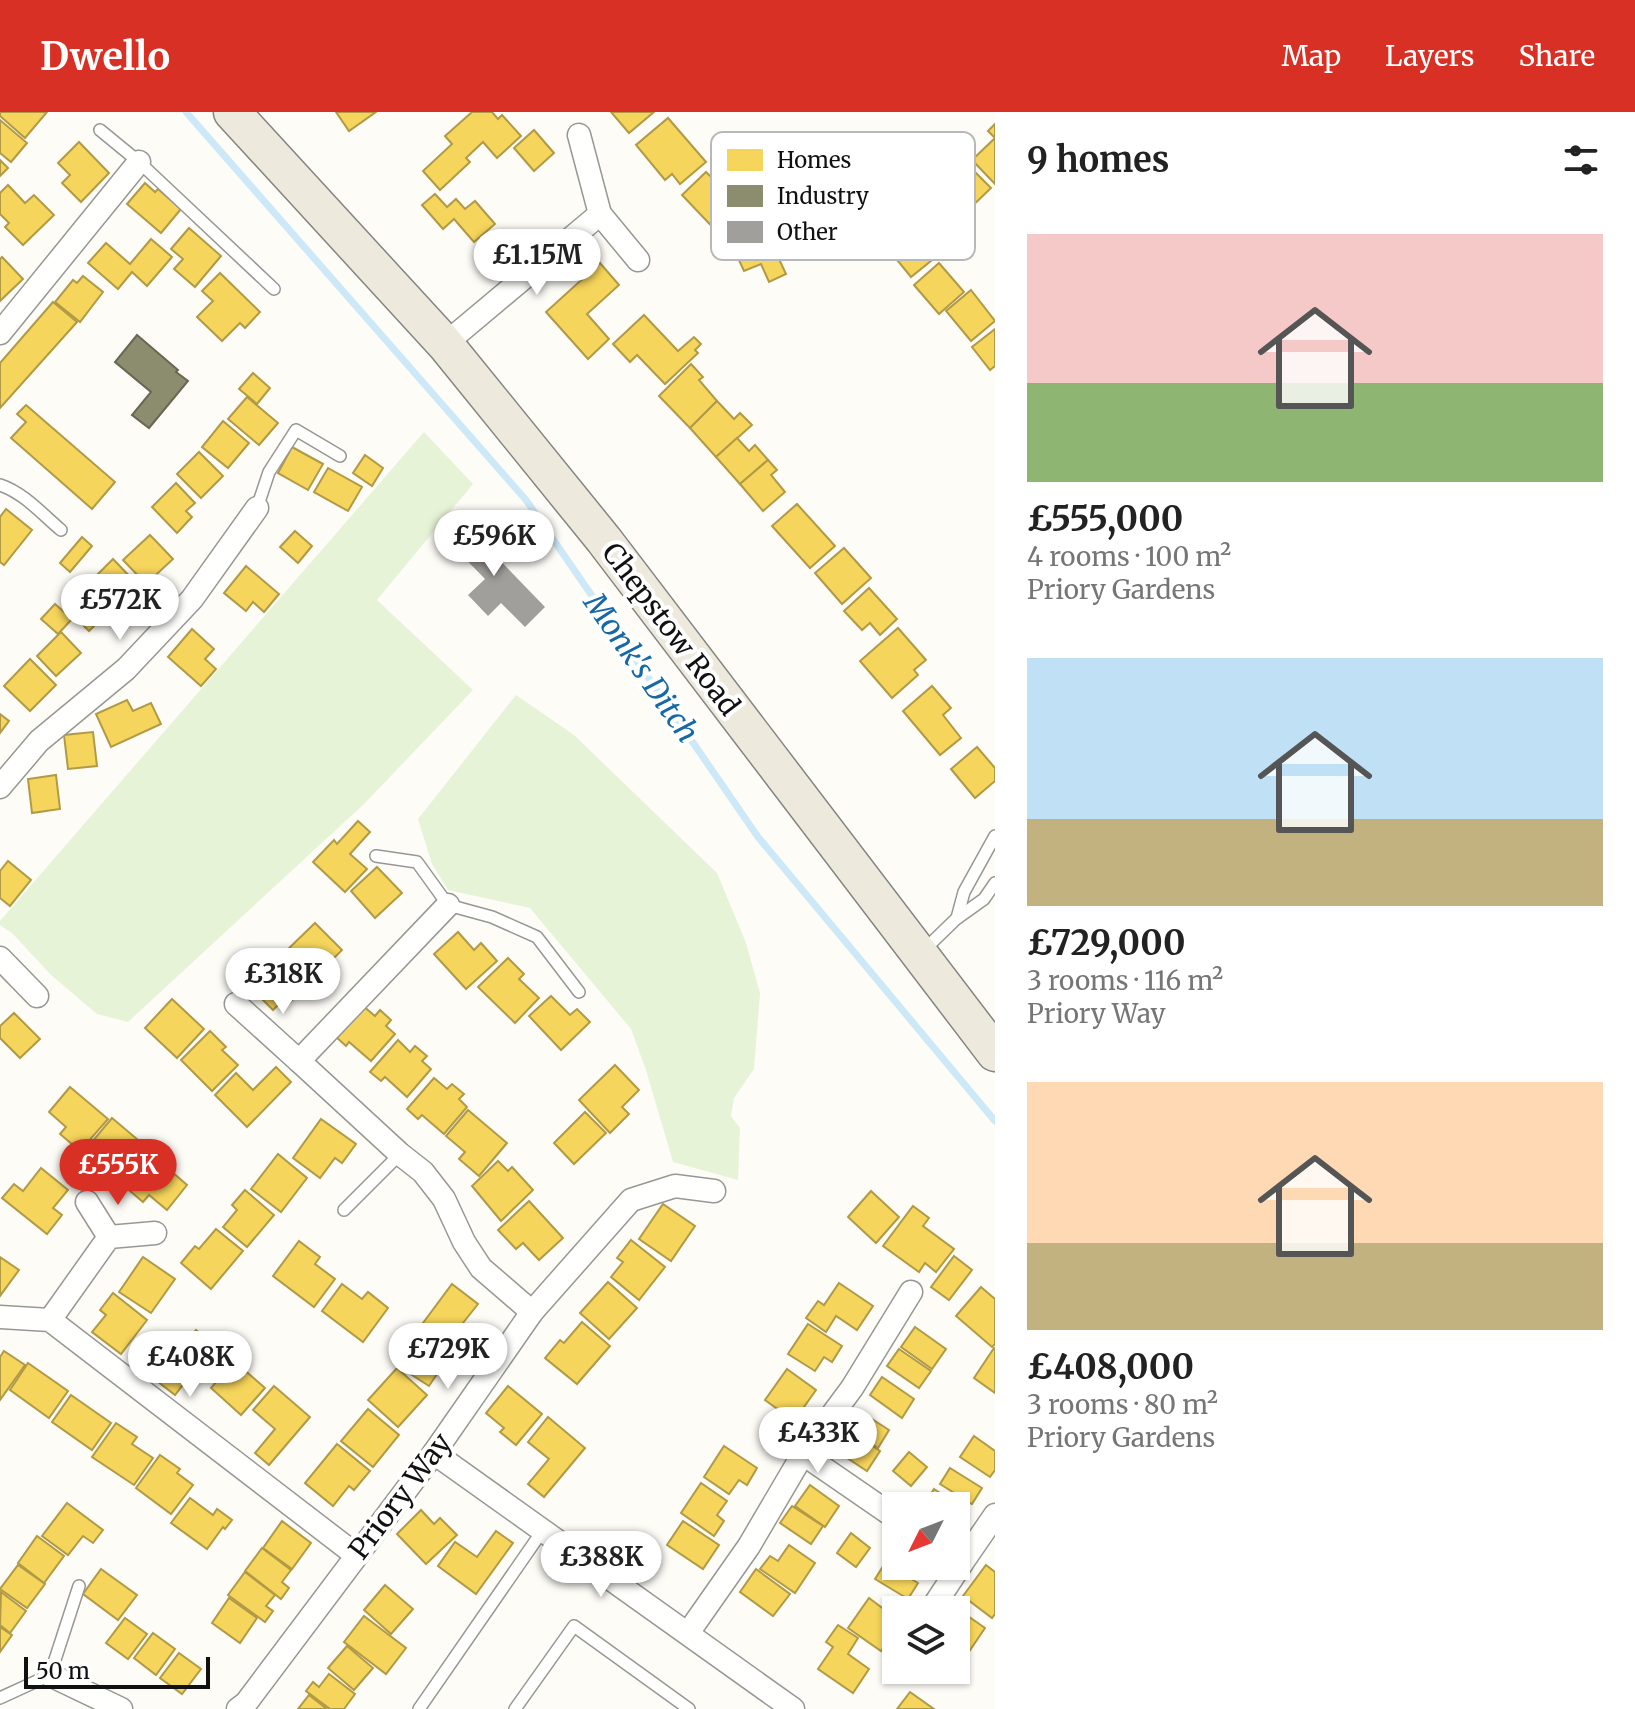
<!DOCTYPE html>
<html lang="en">
<head>
<meta charset="utf-8">
<style>
	body { margin:0; font-family:Merriweather,serif; background:#f6f6f6; color:#222; height:100vh; display:flex; flex-direction:column; font-size:30px; white-space:nowrap }
	* { box-sizing:border-box; margin:0 }
	p { font-size:26px; color:#767676 }
	.icon { flex:none; width:44px; height:44px; fill:none; stroke:currentColor; stroke-width:2; stroke-linecap:round; stroke-linejoin:round }
	.map { position:relative; flex:1; overflow:hidden }
	.drawer { display:flex; flex-direction:column; background:#fff; width:640px }
	.drawer>* { flex:none }
	.needle { width:52px; rotate:228deg }
	.buttons { position:absolute; left:882px; top:1380px; display:grid; gap:16px }
	.buttons a { display:grid; place-items:center; width:88px; height:88px; border-radius:0px; background:#fff; box-shadow:0 2px 6px #0004; font-size:40px }
	.scale { position:absolute; left:24px; bottom:20px; width:186px; box-sizing:border-box; padding-left:8px; border:4px solid #111; border-top:0; font-size:22px; line-height:28px; white-space:nowrap; color:#111; -webkit-text-stroke:6px #fff; paint-order:stroke }
	.price { position:absolute; translate:-50% -68px; padding:0 18px; border-radius:28px; background:#fff; color:#222; font-size:26px; line-height:52px; filter:drop-shadow(0 2px 4px #0008) }
	.price::after { content:''; position:absolute; left:50%; top:48px; width:24px; height:18px; margin-left:-12px; background:inherit; clip-path:polygon(0 0,100% 0,50% 100%) }
	.price.on { background:#d93025; color:#fff }
	ul { padding:0; list-style:none }
	li { display:grid; align-content:center; gap:16px; height:424px; padding:0 32px }
	li span { display:grid; place-items:center; height:248px; border-radius:0px; color:#555 }
	li>.icon { margin-inline-start:auto }
	span .icon { width:144px; height:144px; fill:#fffc; stroke-width:1 }
	li b { font-size:34px }
	h2 { display:flex; justify-content:space-between; align-items:center; height:96px; padding:0 32px; font-size:34px }
	header { display:flex; align-items:center; gap:48px; box-sizing:border-box; height:112px; padding:0 40px; background:#d93025; color:#fff }
	header strong { font-size:38px }
	nav { display:flex; gap:44px; margin-inline-start:auto; font-size:28px }
	main { display:flex; flex:1; min-height:0 }
	.map>svg:first-child { display:block }
	.green { fill:#e7f3d7 }
	.homes { fill:#f6d55c; stroke:#b19a46; stroke-width:2 }
	.industry { fill:#8c8c6e; stroke:#676752; stroke-width:2 }
	.lines { fill:none; stroke-linecap:round; stroke-linejoin:round }
	.stream { stroke:#cde8f7; stroke-width:7 }
	.building { fill:#a19f9c }
	.lane-casing { stroke:#979795; stroke-width:14 }
	.street-casing { stroke:#979795; stroke-width:25 }
	.primary-casing { stroke:#858482; stroke-width:39 }
	.lane { stroke:#fffffe; stroke-width:11 }
	.street { stroke:#fffffe; stroke-width:22 }
	.primary { stroke:#ede9dc; stroke-width:36 }
	.labels { text-anchor:middle; stroke-width:8; stroke-linejoin:round; paint-order:stroke }
	.street-label { font-size:28px; fill:#111; stroke:#fff }
	.water-label { font-size:30px; font-style:italic; fill:#1768a6; stroke:#fff }
	.key { fill:#fff; stroke:#b8b8b8; stroke-width:2 }
	.key-label { font-size:22px; fill:#111 }
</style>
</head>
<body>
<header>
<strong>Dwello</strong>
<nav><a>Map</a><a>Layers</a><a>Share</a></nav>
</header>
<main>
<div class="map">
<svg width="995" height="1597" viewBox="0 0 995 1597">
	<rect width="100%" height="100%" fill="#fdfcf7"/>
	<g class="green">
		<polygon points="424,320 473,372 377,488 473,578 364,692 128,910 97,902 51,863 13,822 0,813 0,809"/>
		<polygon points="516,583 574,623 717,761 746,831 760,881 754,957 734,986 731,1004 740,1016 738,1068 673,1050 646,958 631,917 530,796 448,778 432,752 418,707"/>
	</g>
	<g class="homes">
		<polygon points="0,0 47,0 25,26 0,4"/>
		<polygon points="336,0 376,0 349,19"/>
		<polygon points="472,0 492,0 498,7 502,3 521,24 497,46 483,30 466,46 470,50 440,78 423,59 452,32 445,24"/>
		<polygon points="611,0 654,0 629,21"/>
		<polygon points="668,6 706,50 680,72 672,62 665,68 636,33"/>
		<polygon points="0,8 27,31 11,50 0,41"/>
		<polygon points="995,12 995,72 972,48 995,26 988,19"/>
		<polygon points="534,18 554,41 534,59 514,36"/>
		<polygon points="79,30 109,61 81,90 62,71 70,63 58,51"/>
		<polygon points="0,48 8,56 0,64"/>
		<polygon points="720,57 733,70 723,80 746,104 723,126 682,83 706,60 711,65"/>
		<polygon points="959,58 968,67 975,60 991,76 964,102 940,76"/>
		<polygon points="145,71 155,80 158,77 181,97 161,121 127,92"/>
		<polygon points="8,73 25,91 34,83 54,103 23,133 5,115 9,111 0,102 0,81"/>
		<polygon points="435,82 447,95 456,87 465,97 475,89 495,112 474,130 454,107 443,117 422,93"/>
		<polygon points="777,112 791,142 779,147 786,162 769,170 761,152 744,159 732,133"/>
		<polygon points="189,116 221,144 195,175 174,157 183,147 171,137"/>
		<polygon points="919,122 937,144 911,165 893,143"/>
		<polygon points="151,127 172,145 147,174 132,160 118,177 88,151 106,131 130,152"/>
		<polygon points="2,145 23,167 0,189 0,147"/>
		<polygon points="600,151 619,173 587,202 609,227 588,247 546,200"/>
		<polygon points="939,151 964,180 939,202 914,173"/>
		<polygon points="220,161 260,200 245,216 240,211 222,229 197,205 213,189 202,179"/>
		<polygon points="83,164 103,180 80,210 55,190 73,168 77,171"/>
		<polygon points="971,178 995,209 971,229 946,199"/>
		<polygon points="53,190 77,210 0,296 0,251"/>
		<polygon points="644,203 678,239 694,225 701,232 695,238 698,241 665,272 637,243 630,250 613,232"/>
		<polygon points="995,217 995,254 990,258 972,235"/>
		<polygon points="691,252 703,265 699,268 717,289 690,316 659,284"/>
		<polygon points="253,261 270,276 257,292 239,277"/>
		<polygon points="247,285 278,311 259,333 228,307"/>
		<polygon points="717,289 734,307 740,301 752,313 716,345 690,316"/>
		<polygon points="26,293 115,370 92,397 11,326 26,310 17,302"/>
		<polygon points="223,309 249,331 228,356 202,335"/>
		<polygon points="737,326 749,339 755,333 768,348 740,372 716,345"/>
		<polygon points="292,335 323,352 308,378 278,361"/>
		<polygon points="199,340 223,364 201,386 177,362"/>
		<polygon points="365,343 383,356 372,374 353,361"/>
		<polygon points="768,348 777,358 771,363 785,380 763,399 740,372"/>
		<polygon points="328,356 362,375 348,399 314,380"/>
		<polygon points="176,371 195,391 186,399 192,405 177,421 152,395"/>
		<polygon points="797,392 835,434 810,456 772,414"/>
		<polygon points="6,397 32,418 4,453 0,450 0,405"/>
		<polygon points="295,419 312,434 298,451 280,435"/>
		<polygon points="150,423 173,447 146,472 123,448"/>
		<polygon points="82,425 92,434 70,460 60,451"/>
		<polygon points="844,436 871,466 842,492 815,461"/>
		<polygon points="113,447 136,471 122,485 118,481 108,491 88,472"/>
		<polygon points="246,454 279,482 264,500 253,490 246,499 224,481"/>
		<polygon points="869,476 897,507 880,523 870,511 862,518 844,499"/>
		<polygon points="87,479 108,500 89,519 68,498"/>
		<polygon points="55,492 72,507 58,522 41,507"/>
		<polygon points="898,516 926,548 914,558 918,563 892,586 860,549"/>
		<polygon points="192,517 214,537 205,547 216,557 201,574 168,545"/>
		<polygon points="61,520 81,541 56,564 37,544"/>
		<polygon points="30,547 56,573 30,599 4,574"/>
		<polygon points="932,574 951,596 943,603 961,626 940,643 903,599"/>
		<polygon points="127,588 133,599 151,591 161,612 111,635 96,602"/>
		<polygon points="0,602 9,609 0,621"/>
		<polygon points="93,620 97,654 68,657 64,623"/>
		<polygon points="977,635 995,656 995,669 975,686 951,657"/>
		<polygon points="56,663 60,697 32,701 28,667"/>
		<polygon points="358,709 370,720 350,742 367,757 345,780 313,750 334,728 337,732"/>
		<polygon points="8,749 31,768 10,794 0,786 0,759"/>
		<polygon points="377,755 402,781 375,806 351,779"/>
		<polygon points="315,811 342,838 311,869 284,841"/>
		<polygon points="458,820 474,838 481,831 497,849 466,877 434,842"/>
		<polygon points="276,843 306,875 289,891 285,886 273,898 247,872"/>
		<polygon points="508,846 524,862 519,867 539,886 515,911 478,875"/>
		<polygon points="551,884 570,903 577,897 590,910 561,938 529,904"/>
		<polygon points="172,887 204,917 177,946 145,916"/>
		<polygon points="362,893 375,904 380,898 391,908 386,914 395,922 371,949 349,930 346,934 335,924"/>
		<polygon points="14,901 40,927 20,946 0,926 0,914"/>
		<polygon points="210,919 226,935 222,938 238,953 212,979 181,948"/>
		<polygon points="398,928 410,940 415,934 427,944 422,949 431,957 407,985 385,965 381,969 370,960"/>
		<polygon points="615,953 639,978 622,995 629,1002 610,1021 579,988"/>
		<polygon points="276,955 291,970 247,1015 215,983 236,961 253,978"/>
		<polygon points="434,966 447,977 452,972 464,982 459,987 467,995 444,1022 422,1003 418,1007 407,997"/>
		<polygon points="70,975 108,1007 80,1039 60,1022 66,1015 49,1000"/>
		<polygon points="468,998 507,1031 479,1064 459,1047 465,1040 446,1024"/>
		<polygon points="585,1000 606,1021 574,1052 554,1031"/>
		<polygon points="112,1006 150,1038 123,1070 102,1052 108,1045 91,1031"/>
		<polygon points="321,1007 356,1032 342,1051 335,1046 320,1066 293,1046"/>
		<polygon points="150,1041 187,1073 167,1098 149,1083 143,1090 123,1073"/>
		<polygon points="278,1042 307,1066 281,1100 251,1077"/>
		<polygon points="498,1049 508,1059 512,1055 533,1078 501,1109 472,1074"/>
		<polygon points="41,1056 68,1078 53,1096 62,1103 47,1122 2,1086 14,1072 23,1079"/>
		<polygon points="245,1078 274,1103 247,1135 223,1115 237,1098 232,1093"/>
		<polygon points="871,1079 899,1105 876,1131 848,1105"/>
		<polygon points="529,1089 563,1126 539,1148 523,1131 516,1137 498,1118"/>
		<polygon points="663,1092 695,1114 671,1149 639,1127"/>
		<polygon points="913,1094 929,1106 923,1114 954,1137 936,1160 925,1151 919,1160 883,1134"/>
		<polygon points="216,1117 243,1139 211,1177 181,1151 195,1134 199,1137"/>
		<polygon points="631,1128 665,1155 639,1188 611,1165 623,1150 617,1146"/>
		<polygon points="299,1129 320,1145 315,1152 335,1167 314,1195 273,1164"/>
		<polygon points="954,1144 972,1158 949,1188 931,1175"/>
		<polygon points="0,1145 19,1158 0,1184"/>
		<polygon points="143,1145 175,1167 151,1201 119,1180"/>
		<polygon points="608,1170 637,1196 609,1227 580,1201"/>
		<polygon points="839,1171 873,1194 857,1218 836,1204 826,1220 806,1206 818,1189 824,1193"/>
		<polygon points="342,1172 362,1187 368,1180 388,1196 363,1230 322,1199"/>
		<polygon points="452,1172 478,1192 463,1211 471,1217 456,1237 423,1211"/>
		<polygon points="981,1175 995,1187 995,1232 992,1235 956,1204"/>
		<polygon points="113,1181 147,1208 121,1242 92,1220 106,1203 100,1198"/>
		<polygon points="582,1210 610,1234 577,1272 545,1246 560,1228 564,1231"/>
		<polygon points="808,1212 842,1234 832,1250 824,1245 815,1259 788,1242"/>
		<polygon points="915,1215 946,1237 932,1257 901,1235"/>
		<polygon points="196,1218 229,1243 210,1268 196,1256 175,1283 157,1269"/>
		<polygon points="422,1218 453,1238 429,1274 398,1254"/>
		<polygon points="994,1236 995,1237 995,1281 974,1266"/>
		<polygon points="899,1237 931,1259 919,1276 887,1254"/>
		<polygon points="4,1239 25,1253 0,1288 0,1245"/>
		<polygon points="234,1249 265,1276 241,1303 211,1276"/>
		<polygon points="28,1251 68,1279 49,1306 10,1278"/>
		<polygon points="397,1256 427,1283 398,1315 368,1288"/>
		<polygon points="787,1257 816,1278 794,1309 765,1288"/>
		<polygon points="882,1265 914,1287 902,1306 870,1283"/>
		<polygon points="274,1274 310,1305 269,1353 255,1341 275,1317 253,1298"/>
		<polygon points="508,1274 542,1302 516,1333 500,1320 504,1316 486,1301"/>
		<polygon points="71,1283 111,1311 92,1338 52,1310"/>
		<polygon points="368,1297 399,1323 373,1355 341,1329"/>
		<polygon points="858,1298 889,1318 878,1336 847,1316"/>
		<polygon points="548,1305 585,1336 544,1385 528,1372 549,1347 528,1330"/>
		<polygon points="116,1311 137,1325 132,1332 153,1346 134,1373 92,1345"/>
		<polygon points="848,1318 880,1339 867,1359 835,1338"/>
		<polygon points="974,1324 995,1339 995,1358 990,1365 960,1345"/>
		<polygon points="337,1332 370,1359 354,1378 349,1374 333,1394 305,1371"/>
		<polygon points="724,1334 757,1356 747,1373 739,1368 729,1382 704,1365"/>
		<polygon points="909,1340 927,1355 911,1374 893,1359"/>
		<polygon points="160,1343 180,1357 177,1361 193,1373 171,1402 136,1376"/>
		<polygon points="950,1356 982,1376 972,1392 940,1372"/>
		<polygon points="701,1371 727,1389 717,1403 724,1409 714,1424 681,1401"/>
		<polygon points="810,1373 839,1394 825,1415 795,1394"/>
		<polygon points="934,1377 966,1398 956,1414 956,1394 924,1393"/>
		<polygon points="190,1386 213,1403 217,1397 232,1408 225,1417 223,1415 207,1437 171,1411"/>
		<polygon points="67,1391 103,1418 93,1431 83,1424 68,1443 42,1424"/>
		<polygon points="792,1394 823,1414 811,1432 780,1411"/>
		<polygon points="421,1398 434,1412 440,1406 457,1423 426,1452 397,1422"/>
		<polygon points="282,1409 311,1431 292,1457 263,1436"/>
		<polygon points="683,1409 719,1433 703,1457 667,1433"/>
		<polygon points="496,1419 513,1431 476,1482 438,1454 455,1430 477,1445"/>
		<polygon points="851,1421 870,1436 856,1455 837,1441"/>
		<polygon points="37,1424 64,1444 44,1471 18,1451"/>
		<polygon points="789,1433 815,1451 795,1481 760,1457 770,1444 778,1449"/>
		<polygon points="262,1436 291,1458 282,1470 289,1476 281,1487 245,1459"/>
		<polygon points="885,1451 918,1471 908,1487 875,1467"/>
		<polygon points="18,1453 45,1472 27,1496 0,1477"/>
		<polygon points="986,1453 995,1460 995,1502 992,1506 963,1484"/>
		<polygon points="905,1454 931,1454 924,1466"/>
		<polygon points="101,1457 137,1483 118,1508 83,1482"/>
		<polygon points="756,1457 790,1482 773,1504 740,1480"/>
		<polygon points="245,1460 275,1483 266,1494 273,1499 265,1510 228,1483"/>
		<polygon points="385,1473 413,1497 391,1522 364,1498"/>
		<polygon points="1,1480 26,1499 10,1521 0,1513"/>
		<polygon points="229,1486 257,1506 240,1531 212,1511"/>
		<polygon points="869,1486 893,1504 884,1518 892,1523 881,1539 848,1516"/>
		<polygon points="955,1495 985,1516 964,1547 956,1541"/>
		<polygon points="364,1504 406,1536 386,1562 344,1530"/>
		<polygon points="125,1506 147,1522 128,1547 106,1531"/>
		<polygon points="838,1513 858,1526 848,1542 869,1557 853,1581 818,1557 833,1535 826,1530"/>
		<polygon points="0,1515 12,1523 0,1540"/>
		<polygon points="153,1521 175,1537 156,1563 134,1546"/>
		<polygon points="347,1534 373,1556 354,1578 328,1556"/>
		<polygon points="179,1541 201,1557 182,1582 160,1566"/>
		<polygon points="329,1562 355,1582 344,1597 330,1597 306,1579 313,1570 319,1575"/>
		<polygon points="910,1580 934,1597 897,1597"/>
		<polygon points="309,1583 327,1597 298,1597"/>
	</g>
	<polygon class="industry" points="137,223 178,258 176,260 188,269 149,316 132,303 151,280 115,250"/>
	<g class="lines">
		<polyline class="stream" points="186,0 526,388 758,725 995,1009"/>
	</g>
	<polygon class="building" points="461,408 545,495 525,515 501,491 488,504 468,483 485,467 444,425"/>
	<g class="lines">
		<defs>
			<g id="lane">
				<polyline points="100,18 139,50 274,177"/>
				<path d="M0,373C24,381 42,402 61,418"/>
				<polyline points="257,396 269,360 296,318 340,344"/>
				<polyline points="376,744 417,750 448,793 492,805 537,825 579,880"/>
				<polyline points="957,806 964,780 995,724"/>
				<polyline points="923,839 956,807 984,787 995,771"/>
				<polyline points="344,1098 400,1042"/>
				<polyline points="0,1586 50,1563 79,1474"/>
				<polyline points="419,1597 543,1418"/>
				<polyline points="515,1597 574,1514 689,1597"/>
			</g>
			<g id="street">
				<polyline points="579,23 600,102 638,148"/>
				<polyline points="0,221 139,50"/>
				<polyline points="445,232 600,102"/>
				<polyline points="0,675 39,629 126,557 192,487 257,396"/>
				<polyline points="448,793 299,949 400,1042 423,1060 444,1087 464,1130 481,1156 532,1200"/>
				<polyline points="0,846 37,884"/>
				<polyline points="236,892 299,949"/>
				<polyline points="87,1090 109,1125"/>
				<polyline points="0,1205 50,1208 356,1443"/>
				<polyline points="50,1208 109,1125 155,1121"/>
				<polyline points="434,1341 793,1597"/>
				<polyline points="803,1342 896,1406"/>
				<polyline points="956,1447 962,1451 995,1403"/>
				<polyline points="931,1498 962,1451"/>
				<polyline points="688,1521 749,1434 803,1342 852,1276 911,1180"/>
				<polyline points="50,1563 121,1597"/>
				<polyline points="238,1597 246,1591 434,1341 532,1200 631,1088 675,1074 714,1079"/>
			</g>
			<polyline id="primary" points="232,0 445,232 604,428 995,941"/>
		</defs>
		<use href="#lane" class="lane-casing"/>
		<use href="#street" class="street-casing"/>
		<use href="#primary" class="primary-casing"/>
		<use href="#lane" class="lane"/>
		<use href="#street" class="street"/>
		<use href="#primary" class="primary"/>
	</g>
	<g class="labels">
		<g class="street-label">
			<text transform="translate(671 517) rotate(53)" y="10">Chepstow Road</text>
			<text transform="translate(400 1384) rotate(-53)" y="10">Priory Way</text>
		</g>
		<g class="water-label">
			<text transform="translate(641 556) rotate(55)" y="10">Monk's Ditch</text>
		</g>
	</g>
	<rect x="711" y="20" width="264" height="128" rx="12" class="key"/>
	<rect x="727" y="37" width="36" height="22" fill="#f6d55c"/>
	<rect x="727" y="73" width="36" height="22" fill="#8c8c6e"/>
	<rect x="727" y="109" width="36" height="22" fill="#a19f9c"/>
	<g class="key-label">
		<text x="777" y="56">Homes</text>
		<text x="777" y="92">Industry</text>
		<text x="777" y="128">Other</text>
	</g>
</svg>
<div class="buttons">
<a><svg class="needle" viewBox="-14 -14 28 28"><path d="M0-13l5 13h-10z" fill="#e53935"/><path d="M0 13l5-13h-10z" fill="#767676"/></svg></a>
<a><svg class="icon" aria-label="layers" viewBox="0 0 24 24"><path d="M12 4l9 5-9 5-9-5zM3 14l9 5 9-5"/></svg></a>
</div>
<div class="scale">50 m</div>
<b class="price" style="left:537px;top:185px">£1.15M</b>
<b class="price" style="left:494px;top:466px">£596K</b>
<b class="price" style="left:120px;top:530px">£572K</b>
<b class="price" style="left:283px;top:904px">£318K</b>
<b class="price on" style="left:118px;top:1095px">£555K</b>
<b class="price" style="left:448px;top:1279px">£729K</b>
<b class="price" style="left:190px;top:1287px">£408K</b>
<b class="price" style="left:818px;top:1363px">£433K</b>
<b class="price" style="left:601px;top:1487px">£388K</b>
</div>
<section class="drawer">
<h2>9 homes<svg class="icon" aria-label="filters" viewBox="0 0 24 24"><path d="M4 7h16M4 17h16"/><circle cx="9" cy="7" r="2"/><circle cx="15" cy="17" r="2"/></svg></h2>
<ul>
<li><span style="background:linear-gradient(#f6c9c9 60%,#8fb573 0)"><svg class="icon" aria-label="home" viewBox="0 0 24 24"><path d="M3 11l9-7 9 7M6 9v11h12V9"/></svg></span><div><b>£555,000</b><p>4 rooms · 100 m²</p><p>Priory Gardens</p></div></li>
<li><span style="background:linear-gradient(#bfe0f5 65%,#c2b280 0)"><svg class="icon" aria-label="home" viewBox="0 0 24 24"><path d="M3 11l9-7 9 7M6 9v11h12V9"/></svg></span><div><b>£729,000</b><p>3 rooms · 116 m²</p><p>Priory Way</p></div></li>
<li><span style="background:linear-gradient(#ffd9b3 65%,#c2b280 0)"><svg class="icon" aria-label="home" viewBox="0 0 24 24"><path d="M3 11l9-7 9 7M6 9v11h12V9"/></svg></span><div><b>£408,000</b><p>3 rooms · 80 m²</p><p>Priory Gardens</p></div></li>
</ul>
</section>
</main>
</body>
</html>
